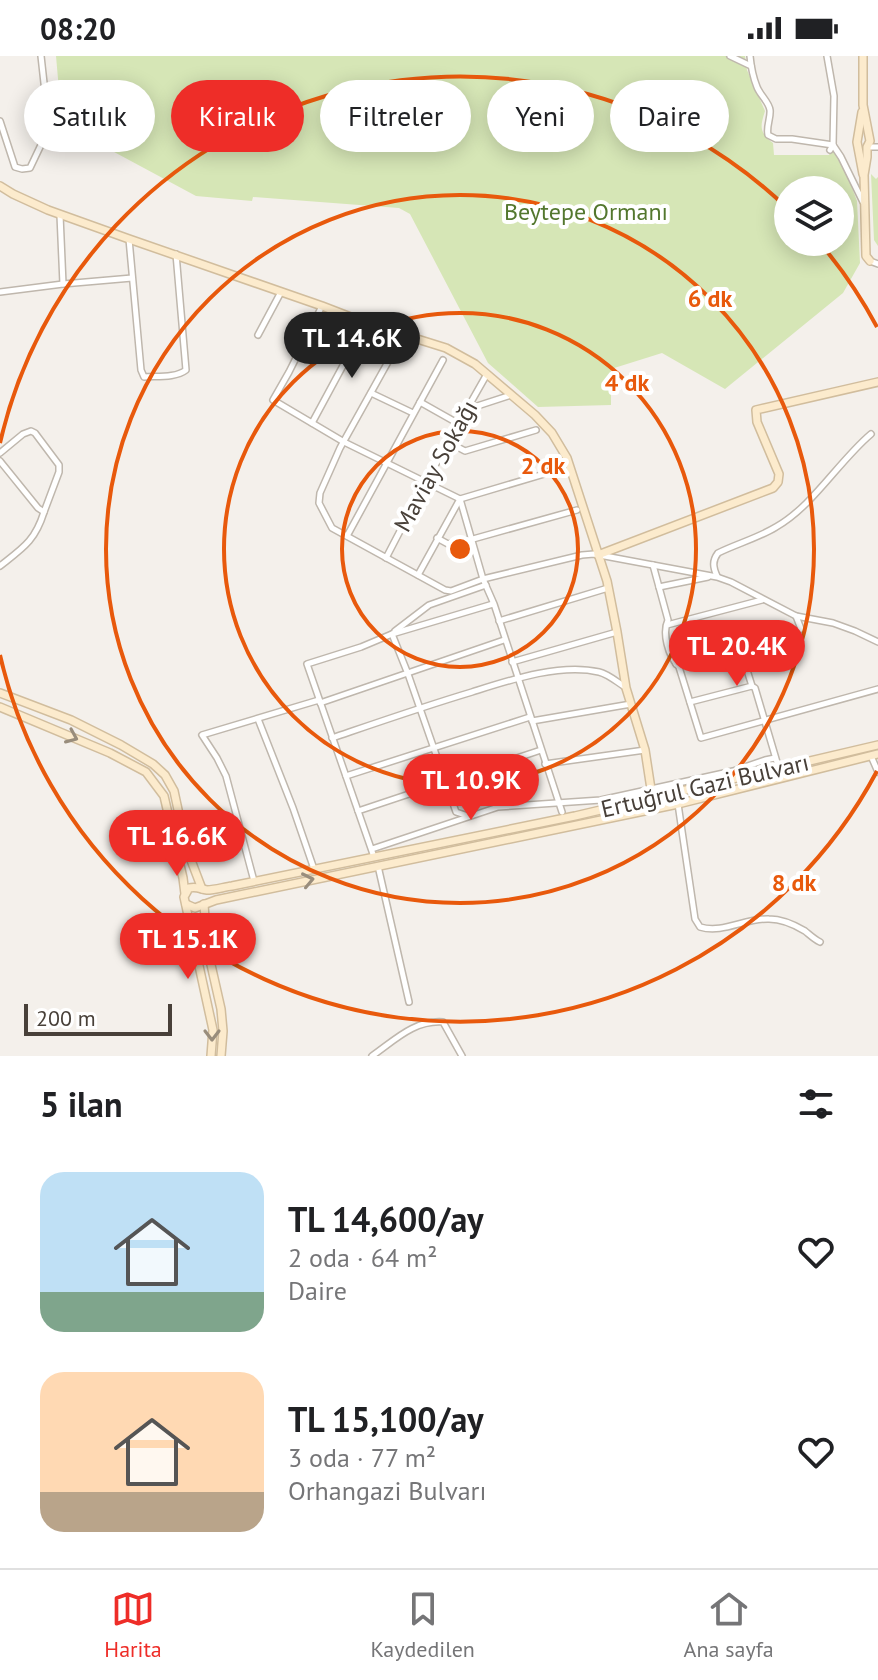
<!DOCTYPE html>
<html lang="tr">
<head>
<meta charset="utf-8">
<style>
	body { margin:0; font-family:"PT Sans",sans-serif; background:#f6f6f6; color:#202124; height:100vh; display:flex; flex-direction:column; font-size:30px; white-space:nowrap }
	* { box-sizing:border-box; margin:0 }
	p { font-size:26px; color:#757577 }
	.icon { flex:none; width:44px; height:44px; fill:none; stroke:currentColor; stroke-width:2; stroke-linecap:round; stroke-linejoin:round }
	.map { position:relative; height:1000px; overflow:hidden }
	.details { display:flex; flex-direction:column; background:#fff; flex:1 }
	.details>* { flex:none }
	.guide { position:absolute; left:24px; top:24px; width:830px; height:72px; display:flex; gap:16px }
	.tools { position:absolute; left:774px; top:120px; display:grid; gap:16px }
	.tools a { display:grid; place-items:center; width:80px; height:80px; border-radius:50%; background:#fff; box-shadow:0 4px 20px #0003; font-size:40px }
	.scale { position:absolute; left:24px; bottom:20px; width:148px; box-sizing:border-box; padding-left:8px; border:4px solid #484039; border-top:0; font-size:22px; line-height:28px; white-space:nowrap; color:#484039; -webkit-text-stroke:6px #fff; paint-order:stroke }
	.price { position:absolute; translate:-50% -68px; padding:0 18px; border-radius:28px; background:#ee2d28; color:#fff; font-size:26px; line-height:52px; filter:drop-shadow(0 2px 4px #0008) }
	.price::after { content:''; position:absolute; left:50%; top:48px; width:24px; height:18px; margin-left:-12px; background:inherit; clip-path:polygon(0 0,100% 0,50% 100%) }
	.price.selected { background:#222; color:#fff }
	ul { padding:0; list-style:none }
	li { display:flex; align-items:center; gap:24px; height:200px; padding:0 40px }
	li span { display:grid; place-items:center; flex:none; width:224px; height:160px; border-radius:24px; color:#555 }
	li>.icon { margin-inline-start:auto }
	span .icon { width:96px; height:96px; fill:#fffc; stroke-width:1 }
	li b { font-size:34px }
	h2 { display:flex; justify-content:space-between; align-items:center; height:96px; padding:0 40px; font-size:34px }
	.pill { padding:0 28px; border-radius:36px; background:#fff; box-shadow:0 4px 20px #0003; font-size:28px; line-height:72px }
	.pill.selected { background:#ee2d28; color:#fff }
	.status { display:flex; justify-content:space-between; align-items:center; height:56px; padding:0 40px; background:#fff; direction:ltr }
	.status svg { height:22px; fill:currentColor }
	.dock { display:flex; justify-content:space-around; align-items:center; height:112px; border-top:2px solid #e0e0e0; background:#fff; font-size:22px; color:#757577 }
	.dock a { display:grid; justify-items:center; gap:4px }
	.dock .selected { color:#ee2d28 }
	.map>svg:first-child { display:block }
	.green { fill:#d6e6b6; fill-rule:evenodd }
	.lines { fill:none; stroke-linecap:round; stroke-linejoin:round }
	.street-casing { stroke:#bfb7ad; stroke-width:8 }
	.secondary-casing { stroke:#d1bd9d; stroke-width:10 }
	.street { stroke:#fff; stroke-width:5 }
	.secondary { stroke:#fcebcd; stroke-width:7 }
	.oneway { stroke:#998d7c }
	.ring { fill:none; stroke:#e8590c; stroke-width:4 }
	.labels { text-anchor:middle; stroke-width:8; stroke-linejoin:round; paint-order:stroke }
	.park-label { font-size:24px; fill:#53772e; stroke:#fff }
	.street-label { font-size:24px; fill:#484039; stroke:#fff }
	.centre { fill:#e8590c; stroke:#fff; stroke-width:4 }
	.ring-label { font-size:24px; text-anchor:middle; font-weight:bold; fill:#e8590c; stroke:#fff; stroke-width:8; stroke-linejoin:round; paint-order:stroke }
</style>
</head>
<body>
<div class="status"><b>08:20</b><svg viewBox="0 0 49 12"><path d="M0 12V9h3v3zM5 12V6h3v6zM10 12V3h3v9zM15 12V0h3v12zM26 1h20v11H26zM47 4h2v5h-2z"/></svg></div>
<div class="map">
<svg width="878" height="1000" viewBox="0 0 878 1000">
	<rect width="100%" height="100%" fill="#f4f0eb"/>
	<g class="green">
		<path d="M56,0H745L747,14L765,55C760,71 759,76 773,87L774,99H829L831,94L836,96L845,113L857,145L860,207L843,237L725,333L662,297L611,313V349L538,351L488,307L410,158L399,152L253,141L252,145L196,140L62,68ZM788,134H840V186H788Z"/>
		<polygon points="871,118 876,123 878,121 878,190 874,184"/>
	</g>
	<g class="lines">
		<defs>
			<g id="street">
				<polyline points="730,0 751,10"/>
				<path d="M750,0C751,11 753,21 757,31C760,39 769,46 770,54C771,62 766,70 768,79L776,83H792L833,89L841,101L863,146"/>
				<polyline points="827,0 834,40 833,89 830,94"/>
				<polyline points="0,65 15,111 22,113 30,112 49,72 41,0"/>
				<polyline points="868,91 878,91"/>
				<polyline points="60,159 63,228"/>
				<path d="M129,183L141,314L144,321C157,320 176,322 186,314L176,198"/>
				<polyline points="870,205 878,208"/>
				<polyline points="0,236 63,228 132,222"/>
				<polyline points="322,250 289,316 273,344 344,386 460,443 483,523 494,548 562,756"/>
				<polyline points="258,279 281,236"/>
				<polyline points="403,279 340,392 320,437 319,447 332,472 445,534 451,535 483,523 582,499 594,498 717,521 731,526 796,560 833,567 855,575 878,586"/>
				<polyline points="371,337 413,357"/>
				<polyline points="420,346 459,368"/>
				<polyline points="468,353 511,339"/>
				<polyline points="312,367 366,267"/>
				<polyline points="448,386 465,395 536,374"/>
				<polyline points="0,397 23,378 31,375 35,377 59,409 59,416 44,456"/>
				<path d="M0,405L38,452L44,456C35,485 23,492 0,510"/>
				<polyline points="347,480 443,304"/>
				<polyline points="437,482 448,488 473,483 577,454"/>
				<polyline points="386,502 425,427 487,318"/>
				<path d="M653,509L668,564C662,577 668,600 679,611L701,682L878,633"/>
				<polyline points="418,519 460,443 561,413"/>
				<path d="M717,520C713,511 712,505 718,497C736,488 758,482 776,471C813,450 838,406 871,378"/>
				<polyline points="659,531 708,521"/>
				<polyline points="499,565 608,532"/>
				<polyline points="667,569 762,544"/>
				<polyline points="395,575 429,549 486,529"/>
				<polyline points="392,578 408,618 456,756 468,760"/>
				<polyline points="740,592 752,630 755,632 779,713"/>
				<polyline points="512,606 617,576"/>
				<polyline points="676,608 798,575 801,573 796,560"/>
				<polyline points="690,646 752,630"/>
				<polyline points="320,647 504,584"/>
				<polyline points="258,663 293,752 314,813"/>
				<polyline points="532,665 631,648"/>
				<path d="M332,682C379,666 425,650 472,636C510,624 560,607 599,616C608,618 617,626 625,631"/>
				<polyline points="871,700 878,716"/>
				<polyline points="545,708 645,694"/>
				<polyline points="346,720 530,661"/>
				<path d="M678,748L695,863L700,871C723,878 745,862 769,863C781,863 795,869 805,875C810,879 814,883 820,886"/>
				<polyline points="358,755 541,694"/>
				<polyline points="372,793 498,751 601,744 733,715 765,704 775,702"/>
				<polyline points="374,801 307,608 361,591 392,578 493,548"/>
				<polyline points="378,810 409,946"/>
				<polyline points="254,825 226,720 217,702 202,679 319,644"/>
				<path d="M372,1000C395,984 414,964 443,966L462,1000"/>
			</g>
			<g id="secondary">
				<polyline points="863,0 863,49 870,85 867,91 867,101 864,119 866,200 870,205"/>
				<polyline points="862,56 857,86 863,118"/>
				<polyline points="0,130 13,138 48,154 129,183 322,250 366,267 446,292 475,308 535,359 552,377 567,402 607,525 617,576 626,632 645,694 651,733"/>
				<polyline points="598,499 773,432 778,426 779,418 757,366 756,354 878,326"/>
				<polyline points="0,637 71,664 121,689 153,708 165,719 174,735 186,791 202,833"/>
				<polyline points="0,651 110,697 146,716 164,740 183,822 185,838"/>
				<polyline points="186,848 195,852 216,844 678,748 878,698"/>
				<polyline points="204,848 207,891 221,953 223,975 221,1000"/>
				<path d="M211,1000L213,974L184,841L189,832C197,830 200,833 207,834C215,834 224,831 232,830L575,760L878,689"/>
			</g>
		</defs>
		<use href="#street" class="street-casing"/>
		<use href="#secondary" class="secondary-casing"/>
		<use href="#street" class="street"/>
		<use href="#secondary" class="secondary"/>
	</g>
	<defs><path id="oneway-chevron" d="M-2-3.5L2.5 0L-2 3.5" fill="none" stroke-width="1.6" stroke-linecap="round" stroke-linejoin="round" transform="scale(2)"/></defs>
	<g class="oneway">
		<use href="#oneway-chevron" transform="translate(72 681) rotate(23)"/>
		<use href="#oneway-chevron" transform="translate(308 824) rotate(-12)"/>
		<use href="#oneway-chevron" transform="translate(212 979) rotate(90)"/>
	</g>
	<g class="ring">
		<circle cx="460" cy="493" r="118"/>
		<circle cx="460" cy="493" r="236"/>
		<circle cx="460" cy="493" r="354"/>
		<path d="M877 715A472 472 0 0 1 0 599M0 387A472 472 0 0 1 788 153M819 186A472 472 0 0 1 877 271"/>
	</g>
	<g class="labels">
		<g class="park-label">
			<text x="586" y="164">Beytepe Ormanı</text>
		</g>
		<g class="street-label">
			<text transform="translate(436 410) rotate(-61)" y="8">Maviay Sokağı</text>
			<text transform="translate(705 730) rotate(-13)" y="8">Ertuğrul Gazi Bulvarı</text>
		</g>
	</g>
	<circle cx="460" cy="493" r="12" class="centre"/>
	<g class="ring-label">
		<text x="710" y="251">6 dk</text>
		<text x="627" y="335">4 dk</text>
		<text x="543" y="418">2 dk</text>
		<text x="794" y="835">8 dk</text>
	</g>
</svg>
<div class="tools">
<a><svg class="icon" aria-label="layers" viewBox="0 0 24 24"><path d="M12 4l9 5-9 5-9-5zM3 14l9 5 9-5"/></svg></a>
</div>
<div class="scale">200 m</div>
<b class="price selected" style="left:352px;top:324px">TL 14.6K</b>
<b class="price" style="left:737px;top:632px">TL 20.4K</b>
<b class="price" style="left:471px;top:766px">TL 10.9K</b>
<b class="price" style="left:177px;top:822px">TL 16.6K</b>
<b class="price" style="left:188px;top:925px">TL 15.1K</b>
<div class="guide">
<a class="pill">Satılık</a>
<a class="pill selected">Kiralık</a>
<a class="pill">Filtreler</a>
<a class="pill">Yeni</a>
<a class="pill">Daire</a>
</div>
</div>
<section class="details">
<h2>5 ilan<svg class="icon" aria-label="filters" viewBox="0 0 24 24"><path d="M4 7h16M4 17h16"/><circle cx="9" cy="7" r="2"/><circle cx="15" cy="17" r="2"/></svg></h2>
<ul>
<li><span style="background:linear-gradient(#bfe0f5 75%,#7fa58c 0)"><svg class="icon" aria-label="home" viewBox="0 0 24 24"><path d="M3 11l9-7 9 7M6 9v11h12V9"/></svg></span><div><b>TL 14,600/ay</b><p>2 oda · 64 m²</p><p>Daire</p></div><svg class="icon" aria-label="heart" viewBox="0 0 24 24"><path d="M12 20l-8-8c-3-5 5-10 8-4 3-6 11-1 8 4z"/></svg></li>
<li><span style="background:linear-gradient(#ffd9b3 75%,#b9a48a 0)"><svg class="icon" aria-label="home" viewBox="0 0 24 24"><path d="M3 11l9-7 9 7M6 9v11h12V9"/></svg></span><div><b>TL 15,100/ay</b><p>3 oda · 77 m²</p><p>Orhangazi Bulvarı</p></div><svg class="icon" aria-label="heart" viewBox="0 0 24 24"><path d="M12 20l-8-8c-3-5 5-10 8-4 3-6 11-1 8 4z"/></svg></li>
</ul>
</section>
<nav class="dock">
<a class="selected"><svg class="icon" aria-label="map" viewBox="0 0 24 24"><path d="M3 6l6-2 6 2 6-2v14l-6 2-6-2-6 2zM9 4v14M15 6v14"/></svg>Harita</a>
<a><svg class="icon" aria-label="saved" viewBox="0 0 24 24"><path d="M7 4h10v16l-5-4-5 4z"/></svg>Kaydedilen</a>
<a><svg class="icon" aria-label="home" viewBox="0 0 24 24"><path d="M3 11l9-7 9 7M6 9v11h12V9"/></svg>Ana sayfa</a>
</nav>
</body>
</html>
